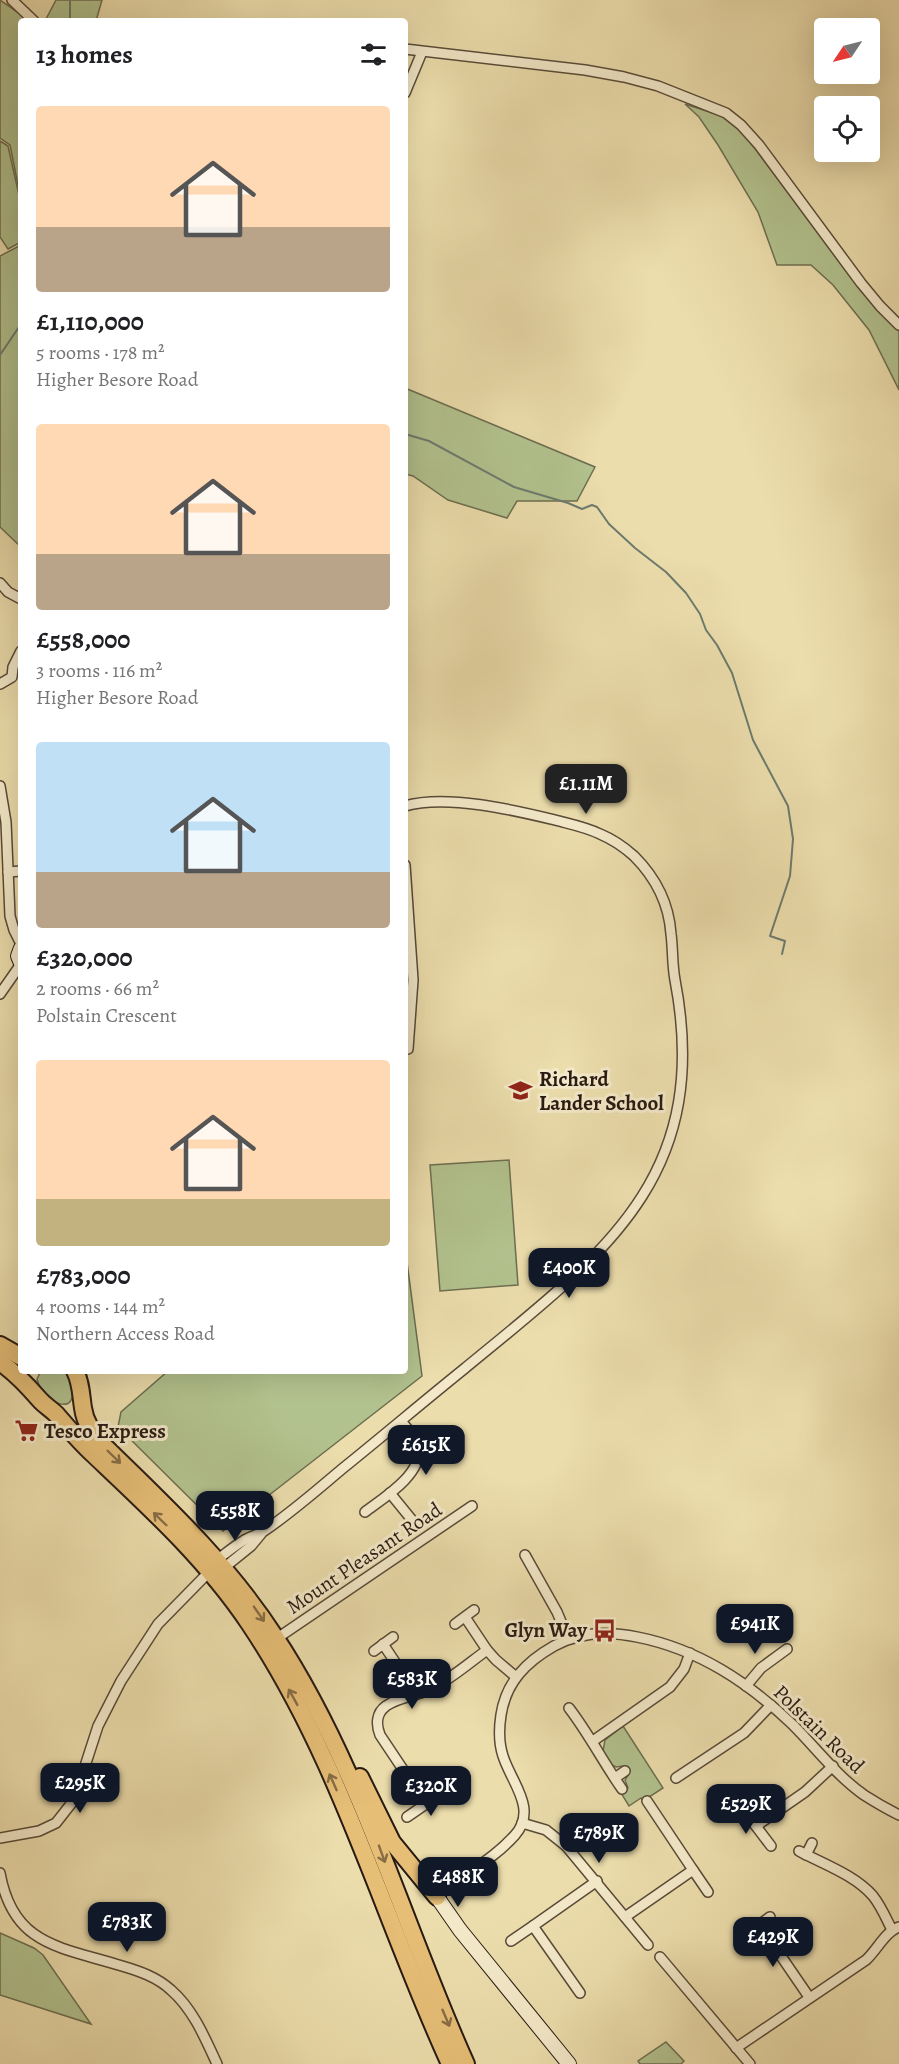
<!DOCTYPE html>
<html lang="en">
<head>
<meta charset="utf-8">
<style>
	body { margin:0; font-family:Alegreya,serif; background:#f6f6f6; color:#202124; height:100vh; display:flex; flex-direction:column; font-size:22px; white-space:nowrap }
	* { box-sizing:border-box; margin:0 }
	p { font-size:20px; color:#757577 }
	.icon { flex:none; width:33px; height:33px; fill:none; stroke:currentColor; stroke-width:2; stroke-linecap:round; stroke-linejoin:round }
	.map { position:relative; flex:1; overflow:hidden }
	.details { position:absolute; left:18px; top:18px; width:390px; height:1356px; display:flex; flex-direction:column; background:#fff; border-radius:6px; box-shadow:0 6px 24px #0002 }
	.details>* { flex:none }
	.needle { width:39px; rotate:235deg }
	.controls { position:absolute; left:814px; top:18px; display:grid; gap:12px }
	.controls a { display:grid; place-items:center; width:66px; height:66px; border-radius:6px; background:#fff; box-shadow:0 6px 24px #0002; font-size:30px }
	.price { position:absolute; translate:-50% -51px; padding:0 14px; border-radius:12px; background:#111827; color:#fff; font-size:20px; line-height:39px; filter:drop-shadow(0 2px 3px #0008) }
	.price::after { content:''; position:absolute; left:50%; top:36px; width:18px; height:14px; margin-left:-9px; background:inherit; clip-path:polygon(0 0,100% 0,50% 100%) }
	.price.active { background:#222; color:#fff }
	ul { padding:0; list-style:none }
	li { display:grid; align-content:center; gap:12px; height:318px; padding:0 18px }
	li span { display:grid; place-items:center; height:186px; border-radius:6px; color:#555 }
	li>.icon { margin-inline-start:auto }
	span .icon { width:108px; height:108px; fill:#fffc; stroke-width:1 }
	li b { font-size:26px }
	h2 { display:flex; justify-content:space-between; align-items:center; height:72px; padding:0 18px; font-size:26px }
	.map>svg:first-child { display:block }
	.green { fill:#b2c28e; stroke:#6d6e50; stroke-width:1.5 }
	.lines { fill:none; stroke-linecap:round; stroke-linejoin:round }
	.stream { stroke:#6c7b6e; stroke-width:2 }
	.street-casing { stroke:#594b38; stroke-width:12 }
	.secondary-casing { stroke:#281a12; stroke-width:16 }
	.highway-casing { stroke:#281a12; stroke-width:20 }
	.street { stroke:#f3e9c9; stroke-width:9 }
	.secondary { stroke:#f3e9c9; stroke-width:14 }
	.highway { stroke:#e6be76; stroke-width:16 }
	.oneway { stroke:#876c44 }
	.labels { text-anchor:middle; stroke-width:6; stroke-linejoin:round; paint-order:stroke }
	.poi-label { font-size:21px; font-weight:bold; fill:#281a12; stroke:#f3e9c9; text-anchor:start }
	.street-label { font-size:21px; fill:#281a12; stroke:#f3e9c9 }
</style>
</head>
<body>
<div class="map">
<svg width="899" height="2064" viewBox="0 0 899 2064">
	<rect width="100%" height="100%" fill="#ecddac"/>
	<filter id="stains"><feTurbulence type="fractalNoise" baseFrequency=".00333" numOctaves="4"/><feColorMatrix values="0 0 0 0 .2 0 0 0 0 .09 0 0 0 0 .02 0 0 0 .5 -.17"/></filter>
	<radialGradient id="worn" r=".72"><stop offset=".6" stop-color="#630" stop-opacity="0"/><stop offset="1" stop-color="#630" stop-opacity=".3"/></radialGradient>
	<g class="green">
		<polygon points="0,0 30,21 21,21 21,200 10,145 0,138"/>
		<polygon points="56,0 102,0 96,21 45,21"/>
		<polygon points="685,104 722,116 741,130 859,288 879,312 899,331 899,390 869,330 833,285 811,265 777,265 758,212 718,145 699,117"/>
		<polygon points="0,141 8,146 21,204 21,242 8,249 0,237"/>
		<polygon points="21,245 21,546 20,546 0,527 0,256"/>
		<polygon points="405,388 595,467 577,501 517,501 507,518 448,500 413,476 405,474"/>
		<polygon points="509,1160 518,1285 440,1291 430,1165"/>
		<polygon points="405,1247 422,1376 223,1531 118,1427 121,1412 168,1371 405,1371"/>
		<path d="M41,1371C47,1371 58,1369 64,1371C69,1373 70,1379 71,1383C81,1418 43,1405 37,1379Z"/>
		<polygon points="623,1726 663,1788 643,1801 641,1798 629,1806 621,1793 628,1788 625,1780 629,1774 623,1766 616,1767 612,1765 603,1751 605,1740"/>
		<polygon points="0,1933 34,1948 43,1955 91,2024 0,1995"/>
		<polygon points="666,2042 684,2061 681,2064 640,2064 638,2061"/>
	</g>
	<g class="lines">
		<g class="stream">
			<polyline points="70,0 70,18"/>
			<polyline points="0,355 21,324"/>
			<polyline points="405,434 429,441 514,487 568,503 582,509 592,505 597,507 609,524 635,548 666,572 686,593 700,614 706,630 717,645 732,673 753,740 788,806 793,839 790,876 770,936 785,941 782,954"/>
		</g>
		<defs>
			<g id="street">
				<polyline points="12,0 34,21"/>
				<polyline points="405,49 585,70 624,77 658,86 726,113 741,125 759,145 861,283 880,306 899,325"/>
				<polyline points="405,93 422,52"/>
				<polyline points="0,583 8,592 21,599"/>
				<polyline points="0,684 12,677 13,667 21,651"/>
				<polyline points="0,786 6,822 10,916 14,930 21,944"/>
				<polyline points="405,865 413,980 408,1049"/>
				<polyline points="8,872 21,871"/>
				<polyline points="0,994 21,964"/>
				<polyline points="390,1493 412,1520"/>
				<path d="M365,1512C382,1499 423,1474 418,1449C416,1438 408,1429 401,1421"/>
				<polyline points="525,1555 557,1612 568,1638"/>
				<path d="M214,1562C224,1555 233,1547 243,1541C249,1537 257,1535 264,1531C291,1513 317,1490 342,1469C383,1436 423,1402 464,1369C601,1256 713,1179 675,980C672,964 673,949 671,934C669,904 655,877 634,856C624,847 612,839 600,834C586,827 570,824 555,820C514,810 446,794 405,806"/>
				<polyline points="220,1571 251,1546 261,1534"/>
				<polyline points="465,1617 487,1650"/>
				<polyline points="455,1624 474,1610"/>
				<polyline points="276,1639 472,1506"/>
				<polyline points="383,1644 399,1668 410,1697"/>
				<polyline points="374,1651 393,1637"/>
				<polyline points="746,1686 761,1668 787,1649"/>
				<path d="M569,1708C589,1734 603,1762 622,1789"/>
				<polyline points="593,1741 670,1687 684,1669 690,1653"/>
				<polyline points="615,1778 625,1771"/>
				<polyline points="676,1778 744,1733 771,1705"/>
				<path d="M426,1804L380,1735C376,1725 376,1713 386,1706C398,1697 416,1696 429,1690C450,1680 469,1663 487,1650L496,1660L516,1677"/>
				<polyline points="743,1809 771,1846"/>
				<polyline points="407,1817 439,1795"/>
				<polyline points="522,1823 546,1830 566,1846 648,1945"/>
				<polyline points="756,1826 805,1792 833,1766"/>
				<polyline points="0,1838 39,1831 56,1823 74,1800 98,1726 121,1681 158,1624 210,1571"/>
				<path d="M799,1851C823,1864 855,1875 873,1896C881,1906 886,1918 892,1930"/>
				<polyline points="806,1855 812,1843"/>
				<polyline points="693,1870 708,1892"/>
				<path d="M0,1873C13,1946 61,1947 122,1966C139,1971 157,1977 171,1990C193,2009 205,2038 217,2064"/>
				<path d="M437,1897C462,1875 493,1860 515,1835C538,1809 511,1782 503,1756C499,1744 499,1728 501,1715C506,1682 526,1662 554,1646C579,1632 609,1631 637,1637C698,1649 748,1682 793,1725C816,1748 837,1776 864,1795C875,1802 887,1809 899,1815"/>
				<polyline points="625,1917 693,1870 647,1801"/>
				<polyline points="759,1924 809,1997"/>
				<polyline points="749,1932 770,1917"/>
				<polyline points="511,1941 533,1926"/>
				<polyline points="660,1957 750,2064"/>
				<polyline points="580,1993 533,1926 597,1881"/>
				<path d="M736,2048L866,1960C877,1950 885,1932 899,1927"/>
			</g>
			<g id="secondary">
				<polyline points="21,948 18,956 21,963"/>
				<polyline points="437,1897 460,1930 569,2064"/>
			</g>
			<g id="highway">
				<polyline points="0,1345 21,1357"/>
				<path d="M0,1362C16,1373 27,1385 39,1399C44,1405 51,1409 56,1414C68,1428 80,1442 93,1454C149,1507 206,1559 249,1623C340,1758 383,1918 450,2064"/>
				<path d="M75,1371C81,1382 81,1395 83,1408C85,1423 93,1434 103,1445C166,1506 227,1563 275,1637C361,1768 402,1922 466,2064"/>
				<polyline points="360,1777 392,1842 437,1897"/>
			</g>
		</defs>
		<use href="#street" class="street-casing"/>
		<use href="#secondary" class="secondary-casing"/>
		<use href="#highway" class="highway-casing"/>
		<use href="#street" class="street"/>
		<use href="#secondary" class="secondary"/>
		<use href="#highway" class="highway"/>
	</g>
	<defs><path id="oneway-shaft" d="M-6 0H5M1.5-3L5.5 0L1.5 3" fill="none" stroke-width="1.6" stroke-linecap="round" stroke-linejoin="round" transform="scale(1.5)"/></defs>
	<g class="oneway">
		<use href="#oneway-shaft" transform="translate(114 1457) rotate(44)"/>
		<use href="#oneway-shaft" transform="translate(160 1519) rotate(-136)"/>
		<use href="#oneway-shaft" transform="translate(259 1614) rotate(55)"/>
		<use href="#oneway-shaft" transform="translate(293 1697) rotate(-119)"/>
		<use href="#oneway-shaft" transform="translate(333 1782) rotate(-114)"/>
		<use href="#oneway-shaft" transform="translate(382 1854) rotate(70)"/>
		<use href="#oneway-shaft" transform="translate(446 2018) rotate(67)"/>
	</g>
	<defs>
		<symbol id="school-bare" viewBox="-9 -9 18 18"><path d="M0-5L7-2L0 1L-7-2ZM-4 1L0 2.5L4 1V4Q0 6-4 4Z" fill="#8f2418" stroke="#f3e9c9" stroke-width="2.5" paint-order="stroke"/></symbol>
		<symbol id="supermarket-bare" viewBox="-9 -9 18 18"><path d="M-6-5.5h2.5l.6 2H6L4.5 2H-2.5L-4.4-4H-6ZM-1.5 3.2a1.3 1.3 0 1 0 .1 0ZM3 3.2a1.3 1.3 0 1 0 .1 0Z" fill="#8f2418" stroke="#f3e9c9" stroke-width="2.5" paint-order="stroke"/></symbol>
		<symbol id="bus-bare" viewBox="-9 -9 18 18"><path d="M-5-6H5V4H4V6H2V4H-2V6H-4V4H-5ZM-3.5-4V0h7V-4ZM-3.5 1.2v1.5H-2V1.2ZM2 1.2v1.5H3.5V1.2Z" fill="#8f2418" stroke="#f3e9c9" stroke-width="2.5" paint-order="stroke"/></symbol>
	</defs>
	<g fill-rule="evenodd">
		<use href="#school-bare" x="504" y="1074" width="33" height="33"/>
		<use href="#supermarket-bare" x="10" y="1414" width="33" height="33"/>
		<use href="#bus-bare" x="588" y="1614" width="33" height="33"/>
	</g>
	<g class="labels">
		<g class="poi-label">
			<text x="539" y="1086">Richard<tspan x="539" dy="24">Lander School</tspan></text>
			<text x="44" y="1438">Tesco Express</text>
			<text x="587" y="1637" text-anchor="end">Glyn Way</text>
		</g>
		<g class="street-label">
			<text transform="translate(364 1558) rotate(-34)" y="7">Mount Pleasant Road</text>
			<text transform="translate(819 1729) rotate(44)" y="7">Polstain Road</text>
		</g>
	</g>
	<rect width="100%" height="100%" filter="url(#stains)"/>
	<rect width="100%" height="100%" fill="url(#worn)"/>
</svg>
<div class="controls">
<a><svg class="needle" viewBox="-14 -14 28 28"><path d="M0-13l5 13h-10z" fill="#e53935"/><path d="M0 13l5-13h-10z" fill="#757577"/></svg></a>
<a><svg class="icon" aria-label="locate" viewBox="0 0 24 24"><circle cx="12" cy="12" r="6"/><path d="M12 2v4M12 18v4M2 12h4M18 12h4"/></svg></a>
</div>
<b class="price active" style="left:586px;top:815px">£1.11M</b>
<b class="price" style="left:569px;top:1299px">£400K</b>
<b class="price" style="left:426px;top:1476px">£615K</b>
<b class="price" style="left:235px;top:1542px">£558K</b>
<b class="price" style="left:755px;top:1655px">£941K</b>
<b class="price" style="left:412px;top:1710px">£583K</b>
<b class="price" style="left:80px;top:1814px">£295K</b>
<b class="price" style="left:431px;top:1817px">£320K</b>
<b class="price" style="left:746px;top:1835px">£529K</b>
<b class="price" style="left:599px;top:1864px">£789K</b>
<b class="price" style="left:458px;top:1908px">£488K</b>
<b class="price" style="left:127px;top:1953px">£783K</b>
<b class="price" style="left:773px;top:1968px">£429K</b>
<section class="details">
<h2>13 homes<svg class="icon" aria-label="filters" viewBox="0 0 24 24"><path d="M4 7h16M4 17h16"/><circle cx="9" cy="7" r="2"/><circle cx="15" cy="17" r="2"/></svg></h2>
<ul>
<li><span style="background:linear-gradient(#ffd9b3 65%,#b9a48a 0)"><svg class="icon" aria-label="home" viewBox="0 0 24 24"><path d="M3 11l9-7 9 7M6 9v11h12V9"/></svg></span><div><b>£1,110,000</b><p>5 rooms · 178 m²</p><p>Higher Besore Road</p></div></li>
<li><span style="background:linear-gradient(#ffd9b3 70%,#b9a48a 0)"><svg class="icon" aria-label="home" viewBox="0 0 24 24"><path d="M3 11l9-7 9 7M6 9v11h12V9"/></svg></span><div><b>£558,000</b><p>3 rooms · 116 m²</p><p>Higher Besore Road</p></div></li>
<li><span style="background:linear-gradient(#bfe0f5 70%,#b9a48a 0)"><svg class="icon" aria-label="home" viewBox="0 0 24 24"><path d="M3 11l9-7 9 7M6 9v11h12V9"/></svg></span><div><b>£320,000</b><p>2 rooms · 66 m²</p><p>Polstain Crescent</p></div></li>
<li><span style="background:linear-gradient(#ffd9b3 75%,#c2b280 0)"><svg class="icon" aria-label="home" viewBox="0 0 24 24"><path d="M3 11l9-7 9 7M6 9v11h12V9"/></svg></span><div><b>£783,000</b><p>4 rooms · 144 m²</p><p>Northern Access Road</p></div></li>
</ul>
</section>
</div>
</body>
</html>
